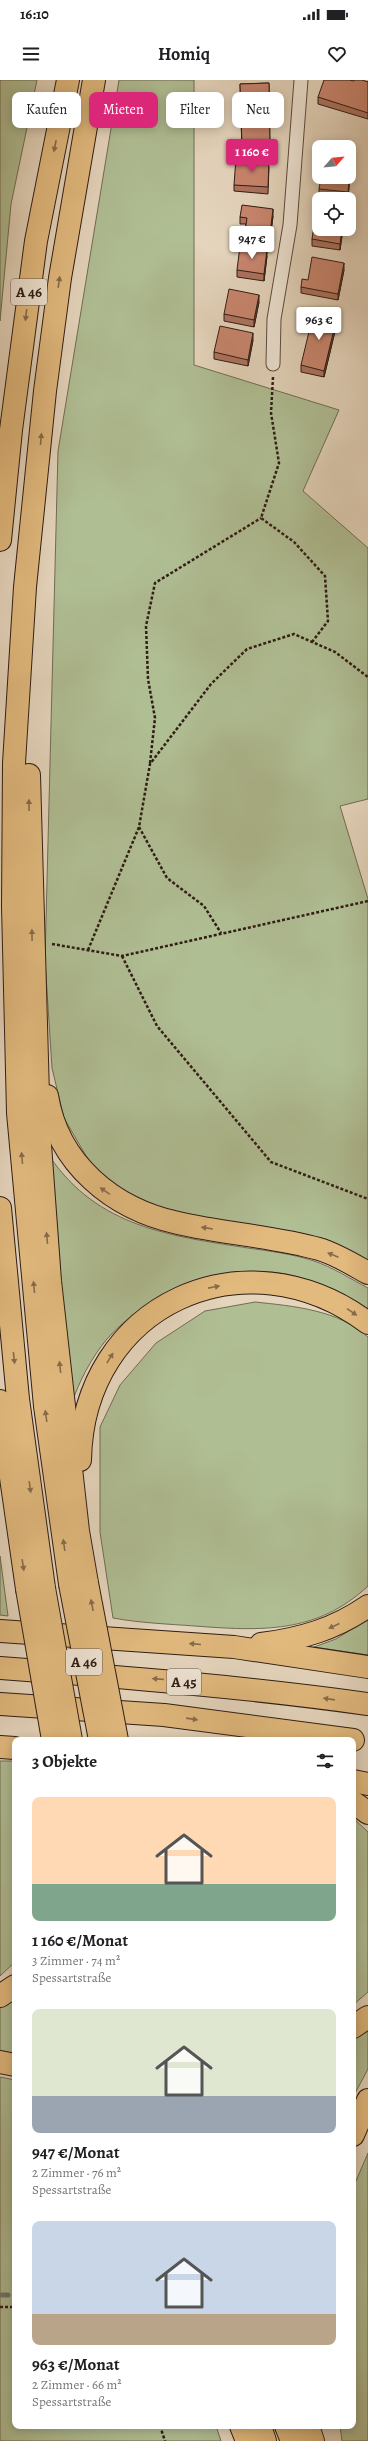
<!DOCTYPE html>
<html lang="de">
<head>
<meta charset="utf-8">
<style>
	body { margin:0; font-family:Alegreya,serif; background:#f2f2f2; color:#202124; height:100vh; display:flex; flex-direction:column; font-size:15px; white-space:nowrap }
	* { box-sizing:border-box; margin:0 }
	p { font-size:13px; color:#757577 }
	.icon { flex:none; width:22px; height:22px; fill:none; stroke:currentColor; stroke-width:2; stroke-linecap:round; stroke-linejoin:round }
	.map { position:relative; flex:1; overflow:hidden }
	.sheet { position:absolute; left:12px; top:1657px; width:344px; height:692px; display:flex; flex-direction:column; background:#fff; border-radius:8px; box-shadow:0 2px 10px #0003 }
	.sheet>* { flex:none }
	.top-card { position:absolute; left:12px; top:12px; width:344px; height:36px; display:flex; gap:8px }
	.needle { width:26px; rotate:63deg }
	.controls { position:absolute; left:312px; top:60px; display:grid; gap:8px }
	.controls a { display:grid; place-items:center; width:44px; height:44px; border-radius:8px; background:#fff; box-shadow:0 2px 10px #0003; font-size:20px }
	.price { position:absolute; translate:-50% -34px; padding:0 9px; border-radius:4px; background:#fff; color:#222; font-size:13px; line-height:26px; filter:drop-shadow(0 1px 2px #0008) }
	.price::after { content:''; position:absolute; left:50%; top:24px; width:12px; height:9px; margin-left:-6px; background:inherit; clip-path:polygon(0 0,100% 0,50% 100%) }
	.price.on { background:#db2777; color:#fff }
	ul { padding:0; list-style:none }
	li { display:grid; align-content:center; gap:8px; height:212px; padding:0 20px }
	li span { display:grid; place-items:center; height:124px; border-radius:8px; color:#555 }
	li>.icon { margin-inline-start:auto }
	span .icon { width:72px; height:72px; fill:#fffc; stroke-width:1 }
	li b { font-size:17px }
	h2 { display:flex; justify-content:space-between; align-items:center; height:48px; padding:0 20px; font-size:17px }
	.chip { padding:0 14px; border-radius:8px; background:#fff; box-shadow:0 2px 10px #0003; font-size:14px; line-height:36px }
	.chip.on { background:#db2777; color:#fff }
	.status { display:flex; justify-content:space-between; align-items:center; height:28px; padding:0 20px; background:#fff; direction:ltr }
	.status svg { height:11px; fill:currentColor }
	header { display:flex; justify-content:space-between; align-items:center; height:52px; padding:0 20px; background:#fff; font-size:18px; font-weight:700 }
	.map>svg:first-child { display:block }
	.green { fill:#b0be94; stroke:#706d54 }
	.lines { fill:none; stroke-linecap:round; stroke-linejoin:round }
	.stream { stroke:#6d7a76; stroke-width:5 }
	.minor-casing { stroke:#5c4a3f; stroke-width:15 }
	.motorway-casing { stroke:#2f1c15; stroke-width:24 }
	.path { stroke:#2f1c15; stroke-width:2.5; stroke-dasharray:3 2; stroke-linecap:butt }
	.minor { stroke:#eee4d4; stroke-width:13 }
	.motorway { stroke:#e2ba7e; stroke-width:22 }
	.motorway-bridge-casing { stroke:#2f1c15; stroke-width:24; stroke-linecap:butt }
	.motorway-bridge { stroke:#e2ba7e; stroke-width:22 }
	.wall { fill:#ad735f; stroke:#2f1c15 }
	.shaded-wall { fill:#8d5e4e; stroke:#2f1c15 }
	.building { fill:#c9866f; stroke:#2f1c15 }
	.oneway { fill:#886b4a }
	.labels { text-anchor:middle; stroke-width:3; stroke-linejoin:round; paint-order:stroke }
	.shield { fill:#eee4d4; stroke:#68584e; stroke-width:1 }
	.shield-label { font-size:15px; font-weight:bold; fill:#2f1c15 }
</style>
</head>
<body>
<div class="status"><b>16:10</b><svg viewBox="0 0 49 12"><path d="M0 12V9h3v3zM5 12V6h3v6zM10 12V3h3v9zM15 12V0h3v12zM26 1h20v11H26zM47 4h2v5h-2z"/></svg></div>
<header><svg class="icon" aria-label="menu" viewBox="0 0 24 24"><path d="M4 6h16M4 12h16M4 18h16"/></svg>Homiq<svg class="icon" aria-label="heart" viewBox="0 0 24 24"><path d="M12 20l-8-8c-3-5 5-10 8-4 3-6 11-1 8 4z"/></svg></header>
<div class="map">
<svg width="368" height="2361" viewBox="0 0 368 2361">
	<rect width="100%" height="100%" fill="#e5d5bd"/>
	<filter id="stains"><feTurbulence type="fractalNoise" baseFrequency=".005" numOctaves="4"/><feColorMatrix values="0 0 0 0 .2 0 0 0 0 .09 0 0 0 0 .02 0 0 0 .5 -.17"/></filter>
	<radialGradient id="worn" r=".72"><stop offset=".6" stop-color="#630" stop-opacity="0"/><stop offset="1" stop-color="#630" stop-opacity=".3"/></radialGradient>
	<g class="green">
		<polygon points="0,0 37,0 11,124 0,241"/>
		<polygon points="119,0 194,0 194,285 339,330 303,411 368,468 368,719 340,726 368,819 368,1180 325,1161 165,1130 116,1107 89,1081 64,1038 52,988 45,880 58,371"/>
		<path d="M50,1077C98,1147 170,1156 248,1168C269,1171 293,1174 314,1181C332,1187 351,1199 368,1208V1231C342,1211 294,1190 261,1192C204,1193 146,1215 107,1259C91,1278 79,1302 71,1325Z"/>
		<path d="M255,1222C293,1226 339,1230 368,1257V1506C317,1554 260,1551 195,1546C168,1544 140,1543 113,1538L100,1452V1347L120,1305L156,1263L205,1231Z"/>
		<polygon points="0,1476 8,1536 0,1535"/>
		<polygon points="368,1539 368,1575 314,1567 336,1559"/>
		<polygon points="0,1681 15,1681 15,1882 0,1896"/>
		<polygon points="353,1738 368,1752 368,1912 353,1925"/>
		<polygon points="15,1916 15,1974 0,1971 0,1925"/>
		<polygon points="368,1950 368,1989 353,2017 353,1960"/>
		<polygon points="0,1997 15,2000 15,2346 216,2346 221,2361 0,2361"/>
		<polygon points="368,2073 368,2361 342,2361 340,2346 353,2346 353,2108"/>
	</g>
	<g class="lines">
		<polyline class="stream" points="0,2215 8,2215"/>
		<defs>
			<polyline id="minor" points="273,284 274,239 290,145 301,0"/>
			<g id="motorway">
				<polyline points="0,460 11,350 36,161 68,0"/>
				<polyline points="29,695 39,1051 50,1201 78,1451 87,1503"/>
				<path d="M47,1016C58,1084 113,1129 178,1143C225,1154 273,1156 319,1169C336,1174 352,1184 368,1193"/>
				<polyline points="0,1128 18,1319 44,1508"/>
				<polyline points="0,1321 27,1509"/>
				<path d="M80,1380C83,1224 245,1151 368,1243"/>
				<polyline points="70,1504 45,1326 18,1033 13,826 14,683 25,507 45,311 60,198 94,0"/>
				<polyline points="0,1551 234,1567 368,1587"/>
				<path d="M261,1564C301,1559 335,1549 368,1526"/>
				<path d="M0,1588C123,1597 245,1607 368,1624"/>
				<polyline points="0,1624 164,1635 353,1660"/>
				<polyline points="0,1667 15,1668"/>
				<polyline points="353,1701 368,1704"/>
				<polyline points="353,1722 368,1733"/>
				<polyline points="0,1916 15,1906"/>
				<polyline points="353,1947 368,1937"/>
				<polyline points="0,1982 15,1985"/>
				<polyline points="353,2055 368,2020"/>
				<polyline points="241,2346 247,2361"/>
				<polyline points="260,2346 265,2361"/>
				<polyline points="286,2346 292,2361"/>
				<polyline points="308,2346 313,2361"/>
			</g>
		</defs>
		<use href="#minor" class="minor-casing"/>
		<use href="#motorway" class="motorway-casing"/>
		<g class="path">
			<polyline points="273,297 271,333 279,383 261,438 294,462 325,496 328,541 312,562"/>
			<polyline points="150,683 155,638 148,599 146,546 155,503 261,438"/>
			<polyline points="139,747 167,798 204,826 221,853"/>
			<polyline points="52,864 122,876 368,821"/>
			<polyline points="88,870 139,747 150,684 211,604 247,569 294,554 335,572 368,597"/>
			<polyline points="122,876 157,946 271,1082 368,1119"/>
			<polyline points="0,2227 15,2227"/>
			<polyline points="160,2346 165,2361"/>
		</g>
		<use href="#minor" class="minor"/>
		<use href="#motorway" class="motorway"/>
		<defs>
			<g id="motorway-bridge">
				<polyline points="87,1503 117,1660"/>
				<polyline points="70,1504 100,1660"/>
				<polyline points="44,1508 71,1660"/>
				<polyline points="27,1509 53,1660"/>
			</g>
		</defs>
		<use href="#motorway-bridge" class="motorway-bridge-casing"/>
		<use href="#motorway-bridge" class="motorway-bridge"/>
	</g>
	<g class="wall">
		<polygon points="354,1 368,2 368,39 318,24 318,17"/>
		<polygon points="269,3 270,72 242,72 240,4"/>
		<polygon points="351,86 348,118 319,115 319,109"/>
		<polygon points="269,87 268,114 234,111 234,105"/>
		<polygon points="273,136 270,160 245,157 246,144 240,144 240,137"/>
		<polygon points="319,149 343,149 340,170 312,166 312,159"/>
		<polygon points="267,176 264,201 237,197 237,190"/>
		<polygon points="344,190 338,220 301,213 301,207 308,200"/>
		<polygon points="259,222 254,247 224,241 224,234"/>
		<polygon points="337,243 324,297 301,292 301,285"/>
		<polygon points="253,260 248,286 214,279 214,272"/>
	</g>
	<g class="shaded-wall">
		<polygon points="351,80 351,86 348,118 348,112"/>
		<polygon points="273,129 273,136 270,160 270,154"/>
		<polygon points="342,149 343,149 340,170 340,164"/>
		<polygon points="267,170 267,176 264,201 264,194"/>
		<polygon points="344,183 344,190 338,220 338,214"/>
		<polygon points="259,215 259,222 254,247 254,240"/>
		<polygon points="337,237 337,243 324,297 324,291"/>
		<polygon points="253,253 253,260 248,286 248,280"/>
	</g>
	<g class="building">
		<polygon points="324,0 349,0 354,1 354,0 362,0 368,2 368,33 318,17"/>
		<polygon points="269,3 270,65 242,66 240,4"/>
		<polygon points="236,78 269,80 268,107 234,105"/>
		<polygon points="349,79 351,80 348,112 319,109 321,97 349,97"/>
		<polygon points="242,125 273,129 270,154 245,151 247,138 240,137"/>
		<polygon points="316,131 319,131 319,149 342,149 340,164 312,159"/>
		<polygon points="240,166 267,170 264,194 237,190"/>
		<polygon points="312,177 344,183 338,214 301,207 302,199 308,200"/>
		<polygon points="229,209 259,215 254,240 224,234"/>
		<polygon points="314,231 337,237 324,291 301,285"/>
		<polygon points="220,246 253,253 248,280 214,272"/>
	</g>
	<defs><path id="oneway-solid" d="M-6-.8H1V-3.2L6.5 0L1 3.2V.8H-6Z"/></defs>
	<g class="oneway">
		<use href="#oneway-solid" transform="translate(55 66) rotate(101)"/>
		<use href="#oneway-solid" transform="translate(59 202) rotate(-82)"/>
		<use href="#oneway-solid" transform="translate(26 235) rotate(97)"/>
		<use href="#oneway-solid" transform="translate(41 359) rotate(-85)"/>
		<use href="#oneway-solid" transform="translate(29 725) rotate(-91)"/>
		<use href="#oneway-solid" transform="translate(32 855) rotate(-91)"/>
		<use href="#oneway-solid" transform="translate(22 1078) rotate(-95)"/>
		<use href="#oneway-solid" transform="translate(105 1111) rotate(-146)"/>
		<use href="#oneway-solid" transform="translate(207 1148) rotate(-171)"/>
		<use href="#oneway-solid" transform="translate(47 1158) rotate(-95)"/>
		<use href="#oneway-solid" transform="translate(333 1175) rotate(-157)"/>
		<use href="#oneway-solid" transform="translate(34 1207) rotate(-95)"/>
		<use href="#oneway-solid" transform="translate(214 1207) rotate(-11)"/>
		<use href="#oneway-solid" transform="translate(352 1232) rotate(34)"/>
		<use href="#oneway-solid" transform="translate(14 1278) rotate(84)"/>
		<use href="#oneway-solid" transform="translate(110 1278) rotate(-58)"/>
		<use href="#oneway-solid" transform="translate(60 1287) rotate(-96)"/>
		<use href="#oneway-solid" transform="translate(46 1336) rotate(-98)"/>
		<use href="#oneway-solid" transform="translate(30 1407) rotate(82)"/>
		<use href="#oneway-solid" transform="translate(64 1465) rotate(-98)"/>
		<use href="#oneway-solid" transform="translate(23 1485) rotate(81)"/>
		<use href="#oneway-solid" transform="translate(92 1525) rotate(-101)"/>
		<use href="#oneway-solid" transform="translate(334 1546) rotate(155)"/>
		<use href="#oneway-solid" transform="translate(195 1564) rotate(-175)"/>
		<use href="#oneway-solid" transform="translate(158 1599) rotate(-175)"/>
		<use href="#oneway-solid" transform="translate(329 1619) rotate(-172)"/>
		<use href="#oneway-solid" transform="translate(192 1639) rotate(8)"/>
	</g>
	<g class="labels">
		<g class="shield">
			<rect x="11" y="199" width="36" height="26" rx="3"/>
			<rect x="66" y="1569" width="36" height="26" rx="3"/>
			<rect x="167" y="1589" width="34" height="26" rx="3"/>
		</g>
		<g class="shield-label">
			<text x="29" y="217">A 46</text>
			<text x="84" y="1587">A 46</text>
			<text x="184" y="1607">A 45</text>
		</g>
	</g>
	<rect width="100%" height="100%" filter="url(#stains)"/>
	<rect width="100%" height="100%" fill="url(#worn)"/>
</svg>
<div class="controls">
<a><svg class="needle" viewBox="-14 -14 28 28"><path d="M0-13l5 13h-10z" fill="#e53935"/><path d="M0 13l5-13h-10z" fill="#757577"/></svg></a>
<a><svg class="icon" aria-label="locate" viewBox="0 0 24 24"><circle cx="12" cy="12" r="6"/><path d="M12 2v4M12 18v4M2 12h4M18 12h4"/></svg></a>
</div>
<b class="price on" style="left:252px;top:93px">1 160 €</b>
<b class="price" style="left:252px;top:180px">947 €</b>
<b class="price" style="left:319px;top:261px">963 €</b>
<div class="top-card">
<a class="chip">Kaufen</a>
<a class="chip on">Mieten</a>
<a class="chip">Filter</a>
<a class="chip">Neu</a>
</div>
<section class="sheet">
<h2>3 Objekte<svg class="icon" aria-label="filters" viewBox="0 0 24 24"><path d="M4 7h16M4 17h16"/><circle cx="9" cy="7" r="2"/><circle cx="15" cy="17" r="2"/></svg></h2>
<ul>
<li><span style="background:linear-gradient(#ffd9b3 70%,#7fa58c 0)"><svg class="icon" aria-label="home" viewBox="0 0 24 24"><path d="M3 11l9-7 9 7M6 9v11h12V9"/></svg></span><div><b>1 160 €/Monat</b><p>3 Zimmer · 74 m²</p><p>Spessartstraße</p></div></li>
<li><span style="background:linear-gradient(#dfe7d0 70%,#9aa5b1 0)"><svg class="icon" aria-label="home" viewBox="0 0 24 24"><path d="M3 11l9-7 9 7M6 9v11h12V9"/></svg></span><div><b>947 €/Monat</b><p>2 Zimmer · 76 m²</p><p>Spessartstraße</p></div></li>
<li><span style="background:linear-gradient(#c9d6e8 75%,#b9a48a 0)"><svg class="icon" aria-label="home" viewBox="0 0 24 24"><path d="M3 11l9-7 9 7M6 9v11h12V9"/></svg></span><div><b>963 €/Monat</b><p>2 Zimmer · 66 m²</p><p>Spessartstraße</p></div></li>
</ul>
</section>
</div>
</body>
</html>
